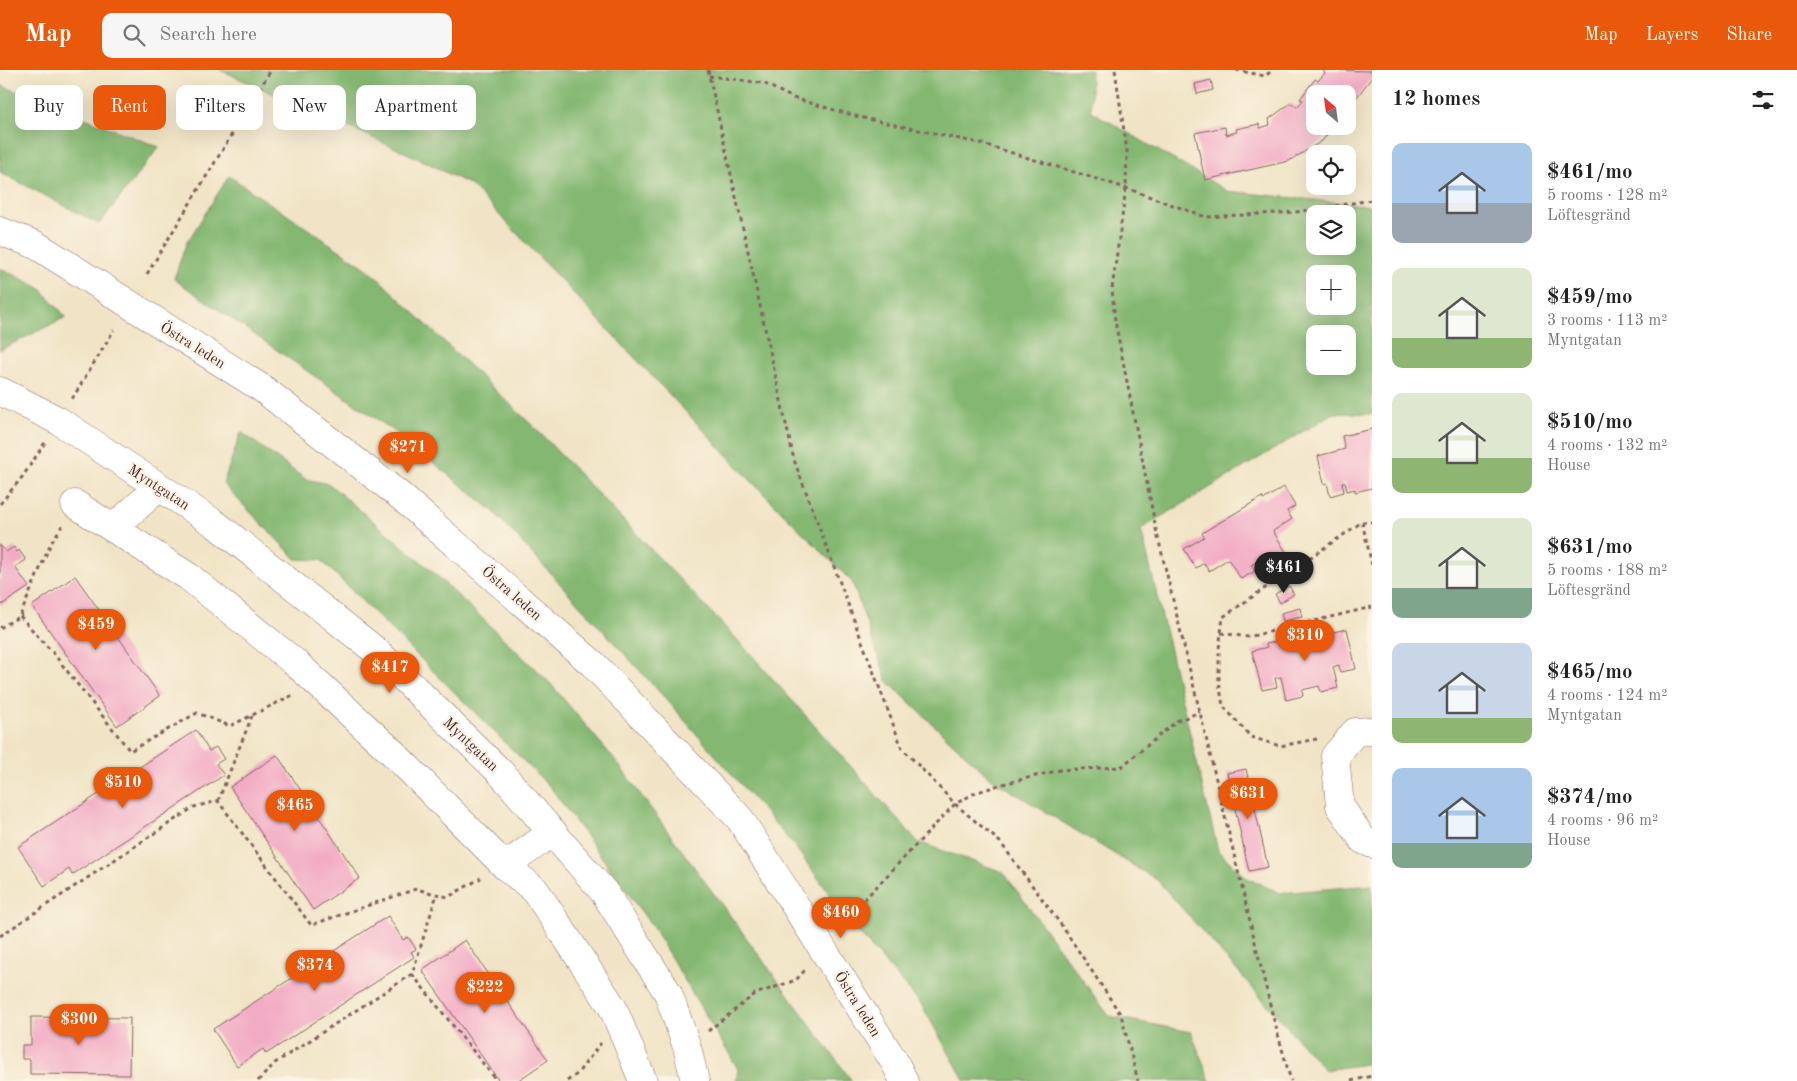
<!DOCTYPE html>
<html lang="en">
<head>
<meta charset="utf-8">
<style>
	body { margin:0; font-family:"Old Standard TT",serif; background:#f6f6f6; color:#222; height:100vh; display:flex; flex-direction:column; font-size:19px; white-space:nowrap }
	* { box-sizing:border-box; margin:0 }
	p { font-size:16px; color:#767676 }
	.icon { flex:none; width:28px; height:28px; fill:none; stroke:currentColor; stroke-width:2; stroke-linecap:round; stroke-linejoin:round }
	.map { position:relative; flex:1; overflow:hidden }
	.sheet { display:flex; flex-direction:column; background:#fff; width:425px }
	.sheet>* { flex:none }
	.top-card { position:absolute; left:15px; top:15px; width:475px; height:45px; display:flex; gap:10px }
	.needle { width:32px; rotate:331deg }
	.tools { position:absolute; left:1306px; top:15px; display:grid; gap:10px }
	.tools a { display:grid; place-items:center; width:50px; height:50px; border-radius:10px; background:#fff; box-shadow:0 5px 20px #0002; font-size:25px }
	.price { position:absolute; translate:-50% -42px; padding:0 11px; border-radius:18px; background:#ea580c; color:#fff; font-size:16px; line-height:32px; filter:drop-shadow(0 1px 2px #0008) }
	.price::after { content:''; position:absolute; left:50%; top:30px; width:15px; height:11px; margin-left:-8px; background:inherit; clip-path:polygon(0 0,100% 0,50% 100%) }
	.price.active { background:#222; color:#fff }
	ul { padding:0; list-style:none }
	li { display:flex; align-items:center; gap:15px; height:125px; padding:0 20px }
	li span { display:grid; place-items:center; flex:none; width:140px; height:100px; border-radius:10px; color:#555 }
	li>.icon { margin-inline-start:auto }
	span .icon { width:60px; height:60px; fill:#fffc; stroke-width:1 }
	li b { font-size:21px }
	h2 { display:flex; justify-content:space-between; align-items:center; height:60px; padding:0 20px; font-size:21px }
	.tag { padding:0 18px; border-radius:10px; background:#fff; box-shadow:0 5px 20px #0002; font-size:18px; line-height:45px }
	.tag.active { background:#ea580c; color:#fff }
	header { display:flex; align-items:center; gap:30px; box-sizing:border-box; height:70px; padding:0 25px; background:#ea580c; color:#fff }
	header strong { font-size:24px }
	nav { display:flex; gap:28px; margin-inline-start:auto; font-size:18px }
	.search { width:350px; height:45px; background:#f6f6f6; display:flex; align-items:center; gap:12px; box-sizing:border-box; padding:0 18px; border-radius:10px; color:#767676; font-size:19px }
	main { display:flex; flex:1; min-height:0 }
	.map>svg:first-child { display:block }
	.forest { fill:#84b872; stroke:#676c4e; fill-rule:evenodd }
	.building { fill:#f2abc5 }
	.lines { fill:none; stroke-linecap:round; stroke-linejoin:round }
	.minor-casing { stroke:#846461; stroke-width:29 }
	.path { stroke:#846461; stroke-width:3; stroke-dasharray:4 4; stroke-linecap:butt }
	.minor { stroke:#fff; stroke-width:28 }
	.labels { text-anchor:middle; stroke-width:5; stroke-linejoin:round; paint-order:stroke }
	.street-label { font-size:15px; fill:#4a1f2b; stroke:#fcf5e5 }
</style>
</head>
<body>
<header>
<strong>Map</strong>
<div class="search"><svg class="icon" aria-label="search" viewBox="0 0 24 24"><circle cx="10" cy="10" r="6"/><path d="M15 15l6 6"/></svg>Search here</div>
<nav><a>Map</a><a>Layers</a><a>Share</a></nav>
</header>
<main>
<div class="map">
<svg width="1372" height="1011" viewBox="0 0 1372 1011">
	<rect width="100%" height="100%" fill="#fcf5e5"/>
	<filter id="ink" filterUnits="userSpaceOnUse"><feTurbulence type="fractalNoise" baseFrequency=".02" numOctaves="2"/><feDisplacementMap in="SourceGraphic" scale="10" xChannelSelector="R" yChannelSelector="G"/><feConvolveMatrix kernelMatrix="1 2 1 2 8 2 1 2 1" color-interpolation-filters="sRGB"/></filter>
	<filter id="wash" filterUnits="userSpaceOnUse"><feTurbulence type="fractalNoise" baseFrequency=".0096" numOctaves="4" result="noise"/><feDisplacementMap in="SourceGraphic" scale="20" xChannelSelector="R" yChannelSelector="G"/><feGaussianBlur stdDeviation="1.12" result="paint"/><feColorMatrix in="noise" values="0 0 0 0 0 0 0 0 0 0 0 0 0 0 0 0 0 1.4 0 .05"/><feComposite in="paint" operator="in"/></filter>
	<g filter="url(#wash)">
		<rect width="100%" height="100%" fill="#f1e4c6"/>
		<g class="forest">
			<path d="M220,0H1091V41L1227,121L1372,136V344L1334,343L1141,459L1218,781L1247,808L1280,823L1372,815V993L1325,1000L1157,810L990,708L887,611L852,512L759,419L472,116L420,89ZM1315,144H1348V176H1315ZM1315,204H1348V236H1315ZM1315,264H1348V296H1315Z"/>
			<polygon points="0,15 159,77 99,154 0,102"/>
			<polygon points="229,106 369,200 538,361 748,581 918,772 1003,802 1109,946 1191,962 1210,1011 965,1011 921,934 858,862 792,773 666,629 493,441 397,363 174,209 186,174"/>
			<polygon points="0,198 40,218 66,247 0,280"/>
			<polygon points="241,362 305,409 329,414 432,501 549,612 615,690 852,1011 736,1011 738,999 652,856 551,718 321,490 296,489 223,414"/>
		</g>
		<g id="blocks">
			<g class="building">
				<polygon points="1322,0 1372,1 1372,7 1348,39 1348,24 1315,24 1315,56 1334,56 1322,71 1289,91 1205,110 1195,63 1225,57 1226,65 1237,62 1236,59 1259,54 1260,58 1270,55 1269,49 1291,33 1297,37 1303,30 1300,29 1315,9 1318,11 1325,3"/>
				<polygon points="1211,10 1213,20 1197,24 1195,14"/>
				<polygon points="1372,359 1372,418 1355,422 1355,419 1347,421 1345,412 1342,412 1344,422 1330,426 1327,413 1324,414 1318,386 1345,379 1342,366"/>
				<polygon points="1284,417 1295,436 1287,441 1292,449 1273,461 1286,482 1272,491 1269,485 1251,495 1255,501 1241,509 1228,489 1209,501 1204,493 1196,498 1184,479 1204,467 1202,463 1262,427 1263,430"/>
				<polygon points="0,475 6,482 14,477 17,482 19,480 26,490 15,497 29,517 0,536"/>
				<polygon points="75,506 160,626 117,656 32,536"/>
				<polygon points="1289,516 1294,524 1280,533 1275,524"/>
				<polygon points="1300,538 1302,547 1283,551 1281,543"/>
				<polygon points="1332,559 1333,562 1347,559 1356,599 1340,602 1339,595 1333,597 1338,618 1321,622 1319,616 1302,620 1303,626 1286,630 1281,607 1275,608 1277,617 1262,620 1252,581 1267,577 1266,574"/>
				<polygon points="196,660 209,681 216,677 224,689 216,694 224,705 72,805 69,799 44,816 18,777"/>
				<polygon points="277,685 360,808 313,840 230,717"/>
				<polygon points="1246,699 1268,797 1249,801 1227,703"/>
				<polygon points="388,846 403,870 408,867 416,879 411,882 414,887 266,984 263,979 237,996 213,959"/>
				<polygon points="465,870 548,990 517,1011 499,1011 422,900"/>
				<polygon points="31,947 130,948 129,1005 30,1004 30,989 22,989 22,975 31,975"/>
			</g>
		</g>
	</g>
	<g filter="url(#ink)">
		<use href="#blocks" fill-opacity="0" stroke="#846461" stroke-width="1"/>
		<g class="lines">
			<defs>
				<g id="minor">
					<polyline points="0,161 36,175 263,319 398,424 593,594 740,749 894,991 904,1011"/>
					<polyline points="0,321 59,351 214,453 376,581 500,702 604,822 668,923 687,977 695,1011"/>
					<polyline points="75,434 189,507 298,595 393,683 505,796"/>
					<polyline points="113,458 159,417"/>
					<polyline points="1372,661 1355,662 1335,686 1340,736 1363,770 1372,774"/>
					<polyline points="553,762 505,796 535,820 613,938 643,1011"/>
				</g>
			</defs>
			<use href="#minor" class="minor-casing"/>
			<g class="path">
				<polyline points="708,0 794,390 902,678 955,734 1000,772 1062,856 1121,945 1138,1011"/>
				<polyline points="1115,0 1127,81 1126,118 1112,219 1115,251 1156,459 1272,943 1291,1011"/>
				<polyline points="1236,0 1265,6 1273,0"/>
				<polyline points="709,6 763,13 793,28 859,47 983,74 1126,118 1206,147 1296,142 1372,130"/>
				<polyline points="147,204 271,0"/>
				<polyline points="72,329 114,260"/>
				<polyline points="0,434 23,406 46,371"/>
				<polyline points="1362,452 1372,452"/>
				<polyline points="20,546 53,583 130,681 197,643 230,656 295,624"/>
				<polyline points="0,558 20,546 50,475 63,454"/>
				<polyline points="1221,563 1248,567 1372,537"/>
				<polyline points="1317,669 1280,676 1251,667 1223,636 1219,612 1219,579 1223,547 1362,452 1372,495"/>
				<polyline points="218,731 252,646"/>
				<polyline points="842,853 955,734 975,723 999,715 1060,700 1121,697 1177,651 1200,642"/>
				<polyline points="0,866 194,737 218,731 311,855 416,819 448,827 481,808"/>
				<polyline points="412,904 497,1011"/>
				<polyline points="708,961 755,924 796,910 805,900"/>
				<polyline points="258,1011 275,993 412,904 437,824"/>
				<polyline points="567,1011 577,1004 601,973"/>
				<polyline points="1351,1011 1372,1006"/>
			</g>
			<use href="#minor" class="minor"/>
		</g>
	</g>
	<g class="labels">
		<g class="street-label">
			<text transform="translate(193 275) rotate(32)" y="5">Östra leden</text>
			<text transform="translate(159 417) rotate(33)" y="5">Myntgatan</text>
			<text transform="translate(512 523) rotate(41)" y="5">Östra leden</text>
			<text transform="translate(471 674) rotate(44)" y="5">Myntgatan</text>
			<text transform="translate(858 934) rotate(58)" y="5">Östra leden</text>
		</g>
	</g>
</svg>
<div class="tools">
<a><svg class="needle" viewBox="-14 -14 28 28"><path d="M0-13l5 13h-10z" fill="#e53935"/><path d="M0 13l5-13h-10z" fill="#767676"/></svg></a>
<a><svg class="icon" aria-label="locate" viewBox="0 0 24 24"><circle cx="12" cy="12" r="6"/><path d="M12 2v4M12 18v4M2 12h4M18 12h4"/></svg></a>
<a><svg class="icon" aria-label="layers" viewBox="0 0 24 24"><path d="M12 4l9 5-9 5-9-5zM3 14l9 5 9-5"/></svg></a>
<a>+</a>
<a>−</a>
</div>
<b class="price" style="left:408px;top:404px">$271</b>
<b class="price active" style="left:1284px;top:524px">$461</b>
<b class="price" style="left:96px;top:581px">$459</b>
<b class="price" style="left:1305px;top:592px">$310</b>
<b class="price" style="left:390px;top:624px">$417</b>
<b class="price" style="left:123px;top:739px">$510</b>
<b class="price" style="left:1248px;top:750px">$631</b>
<b class="price" style="left:295px;top:762px">$465</b>
<b class="price" style="left:841px;top:869px">$460</b>
<b class="price" style="left:315px;top:922px">$374</b>
<b class="price" style="left:485px;top:944px">$222</b>
<b class="price" style="left:79px;top:976px">$300</b>
<div class="top-card">
<a class="tag">Buy</a>
<a class="tag active">Rent</a>
<a class="tag">Filters</a>
<a class="tag">New</a>
<a class="tag">Apartment</a>
</div>
</div>
<section class="sheet">
<h2>12 homes<svg class="icon" aria-label="filters" viewBox="0 0 24 24"><path d="M4 7h16M4 17h16"/><circle cx="9" cy="7" r="2"/><circle cx="15" cy="17" r="2"/></svg></h2>
<ul>
<li><span style="background:linear-gradient(#a9c7e8 60%,#9aa5b1 0)"><svg class="icon" aria-label="home" viewBox="0 0 24 24"><path d="M3 11l9-7 9 7M6 9v11h12V9"/></svg></span><div><b>$461/mo</b><p>5 rooms · 128 m²</p><p>Löftesgränd</p></div></li>
<li><span style="background:linear-gradient(#dfe7d0 70%,#8fb573 0)"><svg class="icon" aria-label="home" viewBox="0 0 24 24"><path d="M3 11l9-7 9 7M6 9v11h12V9"/></svg></span><div><b>$459/mo</b><p>3 rooms · 113 m²</p><p>Myntgatan</p></div></li>
<li><span style="background:linear-gradient(#dfe7d0 65%,#8fb573 0)"><svg class="icon" aria-label="home" viewBox="0 0 24 24"><path d="M3 11l9-7 9 7M6 9v11h12V9"/></svg></span><div><b>$510/mo</b><p>4 rooms · 132 m²</p><p>House</p></div></li>
<li><span style="background:linear-gradient(#dfe7d0 70%,#7fa58c 0)"><svg class="icon" aria-label="home" viewBox="0 0 24 24"><path d="M3 11l9-7 9 7M6 9v11h12V9"/></svg></span><div><b>$631/mo</b><p>5 rooms · 188 m²</p><p>Löftesgränd</p></div></li>
<li><span style="background:linear-gradient(#c9d6e8 75%,#8fb573 0)"><svg class="icon" aria-label="home" viewBox="0 0 24 24"><path d="M3 11l9-7 9 7M6 9v11h12V9"/></svg></span><div><b>$465/mo</b><p>4 rooms · 124 m²</p><p>Myntgatan</p></div></li>
<li><span style="background:linear-gradient(#a9c7e8 75%,#7fa58c 0)"><svg class="icon" aria-label="home" viewBox="0 0 24 24"><path d="M3 11l9-7 9 7M6 9v11h12V9"/></svg></span><div><b>$374/mo</b><p>4 rooms · 96 m²</p><p>House</p></div></li>
</ul>
</section>
</main>
</body>
</html>
